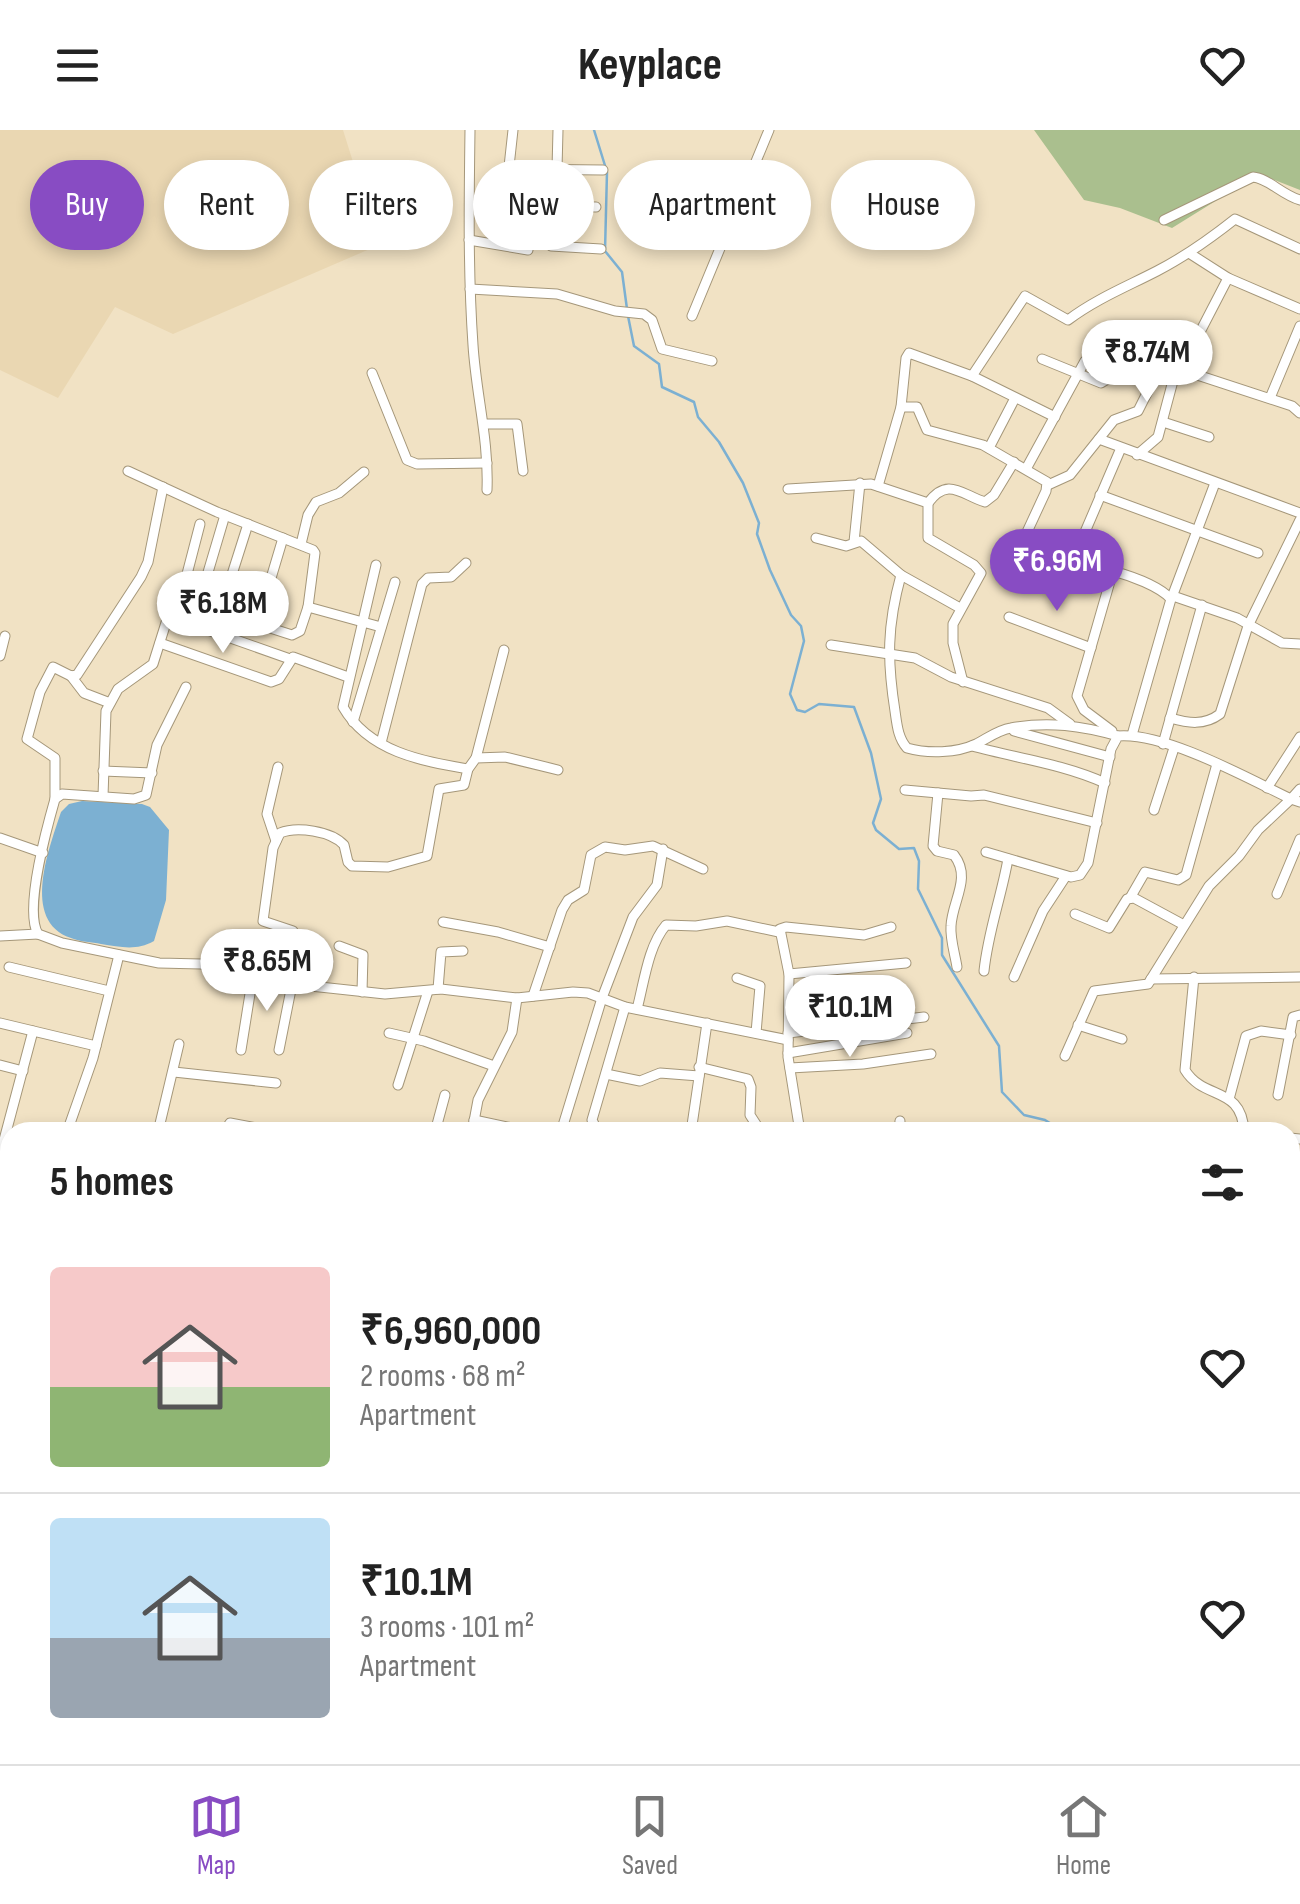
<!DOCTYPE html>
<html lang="en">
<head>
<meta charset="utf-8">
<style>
	body { margin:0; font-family:"Sofia Sans Condensed",sans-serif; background:#f2f2f2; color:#222; height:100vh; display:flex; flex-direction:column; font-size:38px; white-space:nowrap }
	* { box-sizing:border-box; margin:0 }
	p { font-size:32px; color:#767676 }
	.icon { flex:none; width:55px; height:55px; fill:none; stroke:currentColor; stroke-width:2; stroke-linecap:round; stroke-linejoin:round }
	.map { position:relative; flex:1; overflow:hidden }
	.side { position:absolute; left:0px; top:992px; width:1300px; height:642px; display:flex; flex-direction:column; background:#fff; border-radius:30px 30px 0 0; box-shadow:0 5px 15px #0003 }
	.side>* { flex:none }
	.top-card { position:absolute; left:30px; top:30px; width:1240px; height:90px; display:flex; gap:20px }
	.price { position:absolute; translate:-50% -85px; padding:0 22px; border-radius:35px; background:#fff; color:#222; font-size:32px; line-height:65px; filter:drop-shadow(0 2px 5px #0008) }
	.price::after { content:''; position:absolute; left:50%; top:60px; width:30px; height:22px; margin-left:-15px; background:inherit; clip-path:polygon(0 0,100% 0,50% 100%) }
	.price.on { background:#884cc3; color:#fff }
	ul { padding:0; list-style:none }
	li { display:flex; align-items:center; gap:30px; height:250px; padding:0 50px }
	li+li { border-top:2px solid #e0e0e0 }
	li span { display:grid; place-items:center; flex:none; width:280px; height:200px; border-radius:10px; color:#555 }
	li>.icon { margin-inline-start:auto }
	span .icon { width:120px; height:120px; fill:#fffc; stroke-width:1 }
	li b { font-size:42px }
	h2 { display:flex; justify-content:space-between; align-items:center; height:120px; padding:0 50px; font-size:42px }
	.chip { padding:0 35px; border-radius:45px; background:#fff; box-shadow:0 5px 15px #0003; font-size:35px; line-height:90px }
	.chip.on { background:#884cc3; color:#fff }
	header { display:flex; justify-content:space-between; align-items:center; height:130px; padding:0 50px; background:#fff; font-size:45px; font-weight:700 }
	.tabs { display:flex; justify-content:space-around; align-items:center; height:140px; border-top:2px solid #e0e0e0; background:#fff; font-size:28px; color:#767676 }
	.tabs a { display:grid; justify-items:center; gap:5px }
	.tabs .on { color:#884cc3 }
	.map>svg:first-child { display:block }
	.built { fill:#ead7b2 }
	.green { fill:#aabf8e }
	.water { fill:#7cb0d2 }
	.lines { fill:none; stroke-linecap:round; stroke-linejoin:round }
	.stream { stroke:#7cb0d2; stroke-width:2.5 }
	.street-casing { stroke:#a5977a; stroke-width:11 }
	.secondary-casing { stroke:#a5977a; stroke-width:15 }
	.street { stroke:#fff; stroke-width:9 }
	.secondary { stroke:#feedec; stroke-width:12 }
</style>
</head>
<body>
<header><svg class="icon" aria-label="menu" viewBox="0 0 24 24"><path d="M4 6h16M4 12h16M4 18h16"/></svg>Keyplace<svg class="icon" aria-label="heart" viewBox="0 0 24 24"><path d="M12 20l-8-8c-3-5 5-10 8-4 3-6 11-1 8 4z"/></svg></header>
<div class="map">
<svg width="1300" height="1634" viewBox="0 0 1300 1634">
	<rect width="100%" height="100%" fill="#f1e2c4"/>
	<g class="built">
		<polygon points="0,0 343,0 379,115 173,204 115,177 58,268 0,240"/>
		<polygon points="502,1625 639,1625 636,1634 501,1634"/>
	</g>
	<polygon class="green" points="1034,0 1300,0 1300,60 1259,44 1172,98 1120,78 1084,70"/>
	<path class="water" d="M82,671L142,674L150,677L169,700L166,770L154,811C136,821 121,817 101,814C92,812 80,812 71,808C20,791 50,716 61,682L69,674Z"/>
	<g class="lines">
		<g class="stream">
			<polyline points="594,0 607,42 605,121 622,142 627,179"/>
			<polyline points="628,186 634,216 659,234 662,257 694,272 698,287 719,312 743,353 759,393 757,404 770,440 791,485 801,496 804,511 790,564 797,580 805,582 819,574 854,577 871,623 881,669 873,693 876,700 899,719 914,718 919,731 918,759 942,808 942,825 999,916 1002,962 1024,985 1045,990 1064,1002"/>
			<polyline points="1236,1625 1246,1634"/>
		</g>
		<defs>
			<g id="street">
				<path d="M470,0C469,72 468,143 473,215C476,264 489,310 487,360"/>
				<polyline points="509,39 603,40"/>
				<polyline points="555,39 551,116 601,119"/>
				<polyline points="557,39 558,0"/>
				<polyline points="505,73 513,0"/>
				<polyline points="553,76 596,77"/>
				<path d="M1164,90L1253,47C1268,48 1282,65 1300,70"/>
				<polyline points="469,110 528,120"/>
				<polyline points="1189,123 1228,148 1300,179"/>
				<polyline points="470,159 557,164 615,181 644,184 652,190 662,219 712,231"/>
				<polyline points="692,186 769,0"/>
				<polyline points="1042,229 1101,253 1111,247 1129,220 1135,219 1176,238 1292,276 1300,283"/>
				<polyline points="372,243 407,330 417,334 487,333"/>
				<path d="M972,246L1025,166L1068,190C1096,169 1126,157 1157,141C1186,126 1211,108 1235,89L1300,119"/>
				<polyline points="1270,268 1300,196"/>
				<path d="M901,277H917L927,300L983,315L1047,352L1046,361L1021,415C1036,439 1087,435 1113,441C1131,446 1159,456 1171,469L1132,605"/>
				<polyline points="1163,292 1209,307"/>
				<polyline points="484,294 517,294 523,341"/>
				<polyline points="1099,309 1300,383"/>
				<polyline points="989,318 1015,268"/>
				<polyline points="1137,325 1158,307 1182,217 1199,204 1228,148"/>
				<polyline points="1026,339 1085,231 1125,212"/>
				<polyline points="128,341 217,382 313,420 315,423 308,477"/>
				<polyline points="1048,355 1070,345 1114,290 1138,281 1163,231"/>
				<polyline points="878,356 901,277 906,228 909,223 972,246 1055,287"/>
				<polyline points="788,359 871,354 928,373 928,408 974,435 981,443 953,494 953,513 963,552"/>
				<polyline points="1100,365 1258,423"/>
				<path d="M928,373C948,346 962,365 985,372L994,365L1014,332"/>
				<polyline points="816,408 846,416 861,411 901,445 960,478"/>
				<polyline points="854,412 860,353"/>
				<polyline points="301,414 308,385 316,372 339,363 364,342"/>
				<path d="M376,435L343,577C369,622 422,631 468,639"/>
				<polyline points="1070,437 1121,318"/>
				<path d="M901,445C887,496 887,530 895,581C897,595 898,608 907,618C928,624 957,623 976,614C988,608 998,600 1011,598C1049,591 1082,596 1118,606"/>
				<polyline points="1173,466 1237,488 1282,513 1300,514"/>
				<polyline points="1172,467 1215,353"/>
				<polyline points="180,471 200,394"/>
				<polyline points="198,476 225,385"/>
				<polyline points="220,482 248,394"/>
				<polyline points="168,486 290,529"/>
				<polyline points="1009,487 1091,518"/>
				<polyline points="257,495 283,408"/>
				<polyline points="160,513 271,552 279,549 293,527 348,547"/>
				<polyline points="831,515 915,528 951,547 1048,578 1070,594"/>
				<polyline points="0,526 5,506"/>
				<polyline points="71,546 84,563 110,573"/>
				<path d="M186,557L157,615L146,665L134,669L62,664L55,669C47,697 24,780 38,804L62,813L159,833L201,834L292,854L385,864L441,859L517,868L573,862L588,863L625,877L788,910"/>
				<path d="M1170,588C1188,593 1204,596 1220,584L1248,496L1300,390"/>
				<polyline points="353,592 395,452"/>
				<polyline points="1014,601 1110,627"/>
				<polyline points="1112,601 1084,580 1077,566 1113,441"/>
				<polyline points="381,613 422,454 428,448 451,447 466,433"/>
				<polyline points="1163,614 1202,475"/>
				<path d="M972,616C1016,628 1063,634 1105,653"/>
				<polyline points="476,628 504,520"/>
				<polyline points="103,641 152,643"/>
				<polyline points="1267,658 1300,607"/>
				<polyline points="1300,659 1291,669 1300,672"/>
				<polyline points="905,660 971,666 984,665 1097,693"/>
				<path d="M938,663L933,716L937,721L954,725C972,748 952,771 951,796C950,809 955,824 957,837"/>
				<polyline points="103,666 106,581 118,559 153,534 170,480 176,473 186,471 292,505 300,501 308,477 381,497"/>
				<polyline points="55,669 55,628 27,609 40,562 53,537 71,546 77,545 141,447 148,432 163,357"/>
				<polyline points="1154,680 1174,618"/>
				<polyline points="0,708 43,723"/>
				<polyline points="276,711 267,684 278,637"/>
				<path d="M986,722L1071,747L1080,745L1088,733L1111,619L1118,606C1165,602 1249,649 1291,669L1258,700L1239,726L1209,756L1148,854L1094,861L1065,926"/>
				<polyline points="1277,764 1300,709"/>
				<polyline points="1130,768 1145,742 1178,750 1186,745 1217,634"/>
				<polyline points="1075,784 1109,798 1127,769 1134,768 1184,795"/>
				<polyline points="443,792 498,802 550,817"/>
				<polyline points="0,806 38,804"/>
				<polyline points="339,816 363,825 362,862"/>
				<polyline points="9,837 109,861"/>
				<path d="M984,841C988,802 1001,768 1008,729"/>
				<polyline points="789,844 906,833"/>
				<polyline points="1014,847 1043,781 1066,746"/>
				<path d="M1194,847L1185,940C1204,971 1242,955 1244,1002"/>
				<polyline points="737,848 760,856 756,903"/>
				<polyline points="1151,849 1300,847"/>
				<polyline points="438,859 441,822 463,821"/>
				<polyline points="533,866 562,780 568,770 584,760 591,725 605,717 625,720 653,716 703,739"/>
				<path d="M637,879C644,853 648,816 666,795L696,796L727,791L779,802"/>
				<polyline points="0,893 96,916"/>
				<polyline points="1078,895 1122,909"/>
				<polyline points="389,903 424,911 494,936"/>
				<polyline points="788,903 924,887"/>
				<polyline points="241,920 253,845"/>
				<path d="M279,920L299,819L293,801L263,791L273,718L280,703C297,696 331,701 344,715L348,732L352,736L388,737L427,726L439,659L464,655L468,639L476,628L505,627L558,640"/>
				<polyline points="788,923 907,903"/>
				<polyline points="0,935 23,941"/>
				<polyline points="699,937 748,949 751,957 750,985 761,1002"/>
				<polyline points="790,938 863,934 931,924"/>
				<polyline points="174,942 276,953"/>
				<polyline points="606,944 640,951 660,943 699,946"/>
				<polyline points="398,955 428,861"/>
				<polyline points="1278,965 1293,887 1300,885"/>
				<polyline points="1229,969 1246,906 1261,901 1291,905"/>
				<polyline points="474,990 531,1002"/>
				<polyline points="67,1002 93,928 119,825"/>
				<polyline points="158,1002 179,914"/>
				<polyline points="224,1002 230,993 279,1002"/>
				<polyline points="435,1002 445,965"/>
				<polyline points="472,1002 478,970 512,902 517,868"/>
				<polyline points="561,1002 602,868 633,787 657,755 663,719"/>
				<polyline points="616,1002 596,998 592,990 625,877"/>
				<polyline points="691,1002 707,893"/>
				<polyline points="800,1002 788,927 789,844 780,799 786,797 864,805 891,797"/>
				<polyline points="899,1002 900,991"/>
				<polyline points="1290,1008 1300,1009"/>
				<polyline points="0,1025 33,901"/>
				<polyline points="0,1108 10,1110"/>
				<polyline points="0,1166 10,1163"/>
				<polyline points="0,1228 10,1230"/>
				<polyline points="1290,1379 1300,1396"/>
				<polyline points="0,1407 10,1409"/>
				<polyline points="1290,1440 1300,1431"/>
				<polyline points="0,1478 10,1482"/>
				<polyline points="177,1634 178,1625"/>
				<polyline points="682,1634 683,1625"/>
				<polyline points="1167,1634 1217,1626"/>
			</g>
			<g id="secondary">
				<polyline points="1290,1242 1300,1235"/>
				<polyline points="338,1634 392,1625"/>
				<polyline points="891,1634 900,1625"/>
			</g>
		</defs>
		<use href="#street" class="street-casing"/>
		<use href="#secondary" class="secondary-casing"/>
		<use href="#street" class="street"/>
		<use href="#secondary" class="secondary"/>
	</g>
</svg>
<b class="price" style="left:1147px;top:275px">₹8.74M</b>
<b class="price on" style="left:1057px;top:484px">₹6.96M</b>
<b class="price" style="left:223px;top:526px">₹6.18M</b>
<b class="price" style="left:267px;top:884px">₹8.65M</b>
<b class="price" style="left:850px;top:930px">₹10.1M</b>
<div class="top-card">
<a class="chip on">Buy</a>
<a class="chip">Rent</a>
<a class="chip">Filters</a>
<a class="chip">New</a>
<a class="chip">Apartment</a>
<a class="chip">House</a>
</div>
<section class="side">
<h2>5 homes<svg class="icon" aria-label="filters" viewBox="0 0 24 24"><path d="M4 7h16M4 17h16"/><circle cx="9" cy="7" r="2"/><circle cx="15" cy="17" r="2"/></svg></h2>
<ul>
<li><span style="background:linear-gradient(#f6c9c9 60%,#8fb573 0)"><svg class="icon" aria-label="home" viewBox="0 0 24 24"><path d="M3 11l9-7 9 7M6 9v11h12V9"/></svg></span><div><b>₹6,960,000</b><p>2 rooms · 68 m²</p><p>Apartment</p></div><svg class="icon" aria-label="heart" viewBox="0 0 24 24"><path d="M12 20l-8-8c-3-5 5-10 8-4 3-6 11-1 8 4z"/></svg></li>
<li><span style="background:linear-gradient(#bfe0f5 60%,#9aa5b1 0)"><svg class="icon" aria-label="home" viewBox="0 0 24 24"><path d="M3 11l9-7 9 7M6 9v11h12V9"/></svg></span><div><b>₹10.1M</b><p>3 rooms · 101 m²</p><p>Apartment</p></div><svg class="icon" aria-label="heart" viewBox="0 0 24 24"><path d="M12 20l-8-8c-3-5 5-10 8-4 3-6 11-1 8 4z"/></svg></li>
</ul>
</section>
</div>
<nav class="tabs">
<a class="on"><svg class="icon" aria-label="map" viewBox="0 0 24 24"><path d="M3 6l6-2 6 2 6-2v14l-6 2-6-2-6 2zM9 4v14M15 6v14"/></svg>Map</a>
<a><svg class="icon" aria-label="saved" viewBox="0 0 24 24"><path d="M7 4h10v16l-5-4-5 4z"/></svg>Saved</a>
<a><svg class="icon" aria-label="home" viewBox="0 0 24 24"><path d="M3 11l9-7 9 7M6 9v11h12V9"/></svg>Home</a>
</nav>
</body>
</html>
